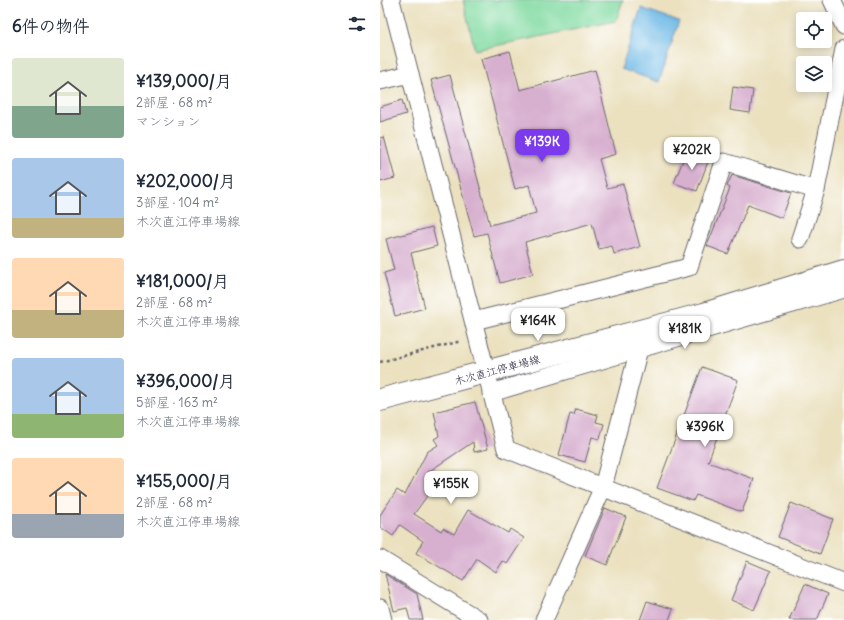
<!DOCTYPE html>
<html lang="ja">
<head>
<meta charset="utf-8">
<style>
	body { margin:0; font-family:Delius,"Klee One",sans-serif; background:#f6f6f7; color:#1f2937; height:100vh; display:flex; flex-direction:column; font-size:15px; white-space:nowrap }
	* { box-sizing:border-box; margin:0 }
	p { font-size:13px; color:#747a83 }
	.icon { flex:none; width:22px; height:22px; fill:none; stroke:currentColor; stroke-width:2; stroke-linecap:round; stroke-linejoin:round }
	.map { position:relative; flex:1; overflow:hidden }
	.details { display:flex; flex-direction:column; background:#fff; width:380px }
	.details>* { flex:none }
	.buttons { position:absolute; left:416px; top:12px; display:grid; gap:8px }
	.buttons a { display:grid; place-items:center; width:36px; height:36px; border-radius:4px; background:#fff; box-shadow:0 2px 10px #0003; font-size:20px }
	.price { position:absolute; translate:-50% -34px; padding:0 9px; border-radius:8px; background:#fff; color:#222; font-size:13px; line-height:26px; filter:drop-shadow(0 1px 2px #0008) }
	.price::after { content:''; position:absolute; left:50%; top:24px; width:12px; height:9px; margin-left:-6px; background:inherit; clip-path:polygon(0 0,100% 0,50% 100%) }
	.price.current { background:#7c3aed; color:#fff }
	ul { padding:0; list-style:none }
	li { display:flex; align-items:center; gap:12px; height:100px; padding:0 12px }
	li span { display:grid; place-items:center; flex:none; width:112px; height:80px; border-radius:4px; color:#555 }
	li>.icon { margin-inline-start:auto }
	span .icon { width:48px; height:48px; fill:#fffc; stroke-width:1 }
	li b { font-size:17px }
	h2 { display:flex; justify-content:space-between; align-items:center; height:48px; padding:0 12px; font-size:17px }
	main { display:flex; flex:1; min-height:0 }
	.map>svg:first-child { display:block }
	.green { fill:#80daa0; stroke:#517e6e }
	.water { fill:#6ab7e4; stroke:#466c90 }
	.building { fill:#d7afcf }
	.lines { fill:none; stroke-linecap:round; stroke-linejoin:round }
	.minor-casing { stroke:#686569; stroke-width:19 }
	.secondary-casing { stroke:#686569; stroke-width:24 }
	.path { stroke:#686569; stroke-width:2.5; stroke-dasharray:3 3; stroke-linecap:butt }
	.minor { stroke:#fff; stroke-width:17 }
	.secondary { stroke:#fff; stroke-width:22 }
	.labels { text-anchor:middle; stroke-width:3; stroke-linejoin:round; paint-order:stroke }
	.street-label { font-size:11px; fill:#22223b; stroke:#fff }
</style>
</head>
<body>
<main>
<section class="details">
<h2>6件の物件<svg class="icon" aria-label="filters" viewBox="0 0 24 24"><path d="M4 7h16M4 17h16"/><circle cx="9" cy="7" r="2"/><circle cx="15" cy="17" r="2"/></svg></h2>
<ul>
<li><span style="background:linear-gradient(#dfe7d0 60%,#7fa58c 0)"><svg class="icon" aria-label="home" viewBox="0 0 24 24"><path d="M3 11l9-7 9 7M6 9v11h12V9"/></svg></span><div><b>¥139,000/月</b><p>2部屋 · 68 m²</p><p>マンション</p></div></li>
<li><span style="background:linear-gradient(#a9c7e8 75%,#c2b280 0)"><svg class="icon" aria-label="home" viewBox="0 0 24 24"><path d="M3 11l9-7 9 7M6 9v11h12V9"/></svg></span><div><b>¥202,000/月</b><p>3部屋 · 104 m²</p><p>木次直江停車場線</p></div></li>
<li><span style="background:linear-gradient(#ffd9b3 65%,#c2b280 0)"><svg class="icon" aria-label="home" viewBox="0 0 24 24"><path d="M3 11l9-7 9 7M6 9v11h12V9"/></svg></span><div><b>¥181,000/月</b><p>2部屋 · 68 m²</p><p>木次直江停車場線</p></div></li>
<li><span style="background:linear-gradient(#a9c7e8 70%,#8fb573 0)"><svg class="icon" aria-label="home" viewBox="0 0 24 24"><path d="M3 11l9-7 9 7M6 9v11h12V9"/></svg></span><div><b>¥396,000/月</b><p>5部屋 · 163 m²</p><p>木次直江停車場線</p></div></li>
<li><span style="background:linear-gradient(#ffd9b3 70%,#9aa5b1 0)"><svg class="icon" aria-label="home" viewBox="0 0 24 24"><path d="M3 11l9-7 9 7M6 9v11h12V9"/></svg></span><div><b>¥155,000/月</b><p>2部屋 · 68 m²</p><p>木次直江停車場線</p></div></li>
</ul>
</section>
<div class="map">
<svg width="464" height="620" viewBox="0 0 464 620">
	<rect width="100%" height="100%" fill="#fff"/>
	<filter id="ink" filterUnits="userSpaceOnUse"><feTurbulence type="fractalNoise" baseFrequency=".025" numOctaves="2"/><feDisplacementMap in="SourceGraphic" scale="8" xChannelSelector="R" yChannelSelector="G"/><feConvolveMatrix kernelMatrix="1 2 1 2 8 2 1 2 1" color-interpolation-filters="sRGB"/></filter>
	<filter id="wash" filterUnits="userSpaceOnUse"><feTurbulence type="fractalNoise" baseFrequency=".012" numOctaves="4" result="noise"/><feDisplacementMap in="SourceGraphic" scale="16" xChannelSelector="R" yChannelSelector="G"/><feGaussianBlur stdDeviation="0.9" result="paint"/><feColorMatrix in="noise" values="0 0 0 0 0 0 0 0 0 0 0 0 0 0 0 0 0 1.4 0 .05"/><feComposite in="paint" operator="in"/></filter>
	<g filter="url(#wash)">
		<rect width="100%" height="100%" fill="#ebe1bf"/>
		<polygon class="green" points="83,0 243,0 236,21 95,50"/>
		<polygon class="water" points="261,8 299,21 279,82 241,69"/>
		<g id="blocks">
			<g class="building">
				<polygon points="130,51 140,90 215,70 236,154 219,159 227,188 243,184 260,247 234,254 232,246 219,249 212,223 145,242 153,274 120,283 107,233 94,236 51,80 70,75 110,225 156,213 149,185 135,189 101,59"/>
				<polygon points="353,87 373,90 370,113 350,110"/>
				<polygon points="22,100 26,114 0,122 0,107"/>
				<polygon points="4,137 15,178 0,182 0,138"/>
				<polygon points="307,150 329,159 317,191 294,183"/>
				<polygon points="352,175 411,193 402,218 368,205 348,254 327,246 350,188 347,186"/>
				<polygon points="52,227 57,246 31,253 45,308 15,316 4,273 14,270 6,239"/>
				<polygon points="322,367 358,380 328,462 374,479 362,512 316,495 313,501 277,488"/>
				<polygon points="95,402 108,449 94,452 93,442 48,472 58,477 50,492 34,514 61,531 63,528 74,534 88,510 128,533 130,529 144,538 127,564 123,561 116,572 97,559 83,581 36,553 43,541 20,525 13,536 0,527 0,515 17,490 25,495 47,452 58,445 54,439 59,436 54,412"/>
				<polygon points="196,409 218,415 216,422 224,424 220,439 212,437 205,462 179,455 190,414 194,415"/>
				<polygon points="411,503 453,519 440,554 398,537"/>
				<polygon points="225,508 246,517 227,565 205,556"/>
				<polygon points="367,561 391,571 374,610 351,600"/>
				<polygon points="5,574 37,594 43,620 30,620 27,608 14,611"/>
				<polygon points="425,584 448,594 437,620 409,620"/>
				<polygon points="267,601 293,609 289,620 260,620"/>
			</g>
		</g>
	</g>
	<g filter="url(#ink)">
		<use href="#blocks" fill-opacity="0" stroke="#686569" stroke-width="1"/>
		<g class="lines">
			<defs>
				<g id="minor">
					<polyline points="11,0 30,74"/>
					<polyline points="452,0 464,26"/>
					<polyline points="0,81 30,74 126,449 464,583"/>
					<polyline points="420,239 436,190 464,49"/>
					<polyline points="94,321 309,267 344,162 436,190"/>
					<polyline points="111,393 259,349"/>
					<polyline points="0,559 99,620"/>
					<polyline points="0,608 3,620"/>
					<polyline points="164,620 223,487 259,349 464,289"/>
				</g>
				<polyline id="secondary" points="0,400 324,314 464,271"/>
			</defs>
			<use href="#minor" class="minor-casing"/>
			<use href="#secondary" class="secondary-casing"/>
			<polyline class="path" points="0,362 81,341"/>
			<use href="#minor" class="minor"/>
			<use href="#secondary" class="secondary"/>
		</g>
	</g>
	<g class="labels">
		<g class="street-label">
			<text transform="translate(117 370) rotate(-15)" y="4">木次直江停車場線</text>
		</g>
	</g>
</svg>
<div class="buttons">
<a><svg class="icon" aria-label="locate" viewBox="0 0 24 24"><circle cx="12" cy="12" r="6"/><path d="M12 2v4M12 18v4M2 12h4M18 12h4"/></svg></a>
<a><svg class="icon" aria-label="layers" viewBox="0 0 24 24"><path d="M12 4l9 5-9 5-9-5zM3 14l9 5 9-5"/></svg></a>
</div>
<b class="price current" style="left:162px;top:163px">¥139K</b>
<b class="price" style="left:312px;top:171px">¥202K</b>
<b class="price" style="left:158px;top:342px">¥164K</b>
<b class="price" style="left:305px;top:350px">¥181K</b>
<b class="price" style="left:325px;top:448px">¥396K</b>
<b class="price" style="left:71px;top:505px">¥155K</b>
</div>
</main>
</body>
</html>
